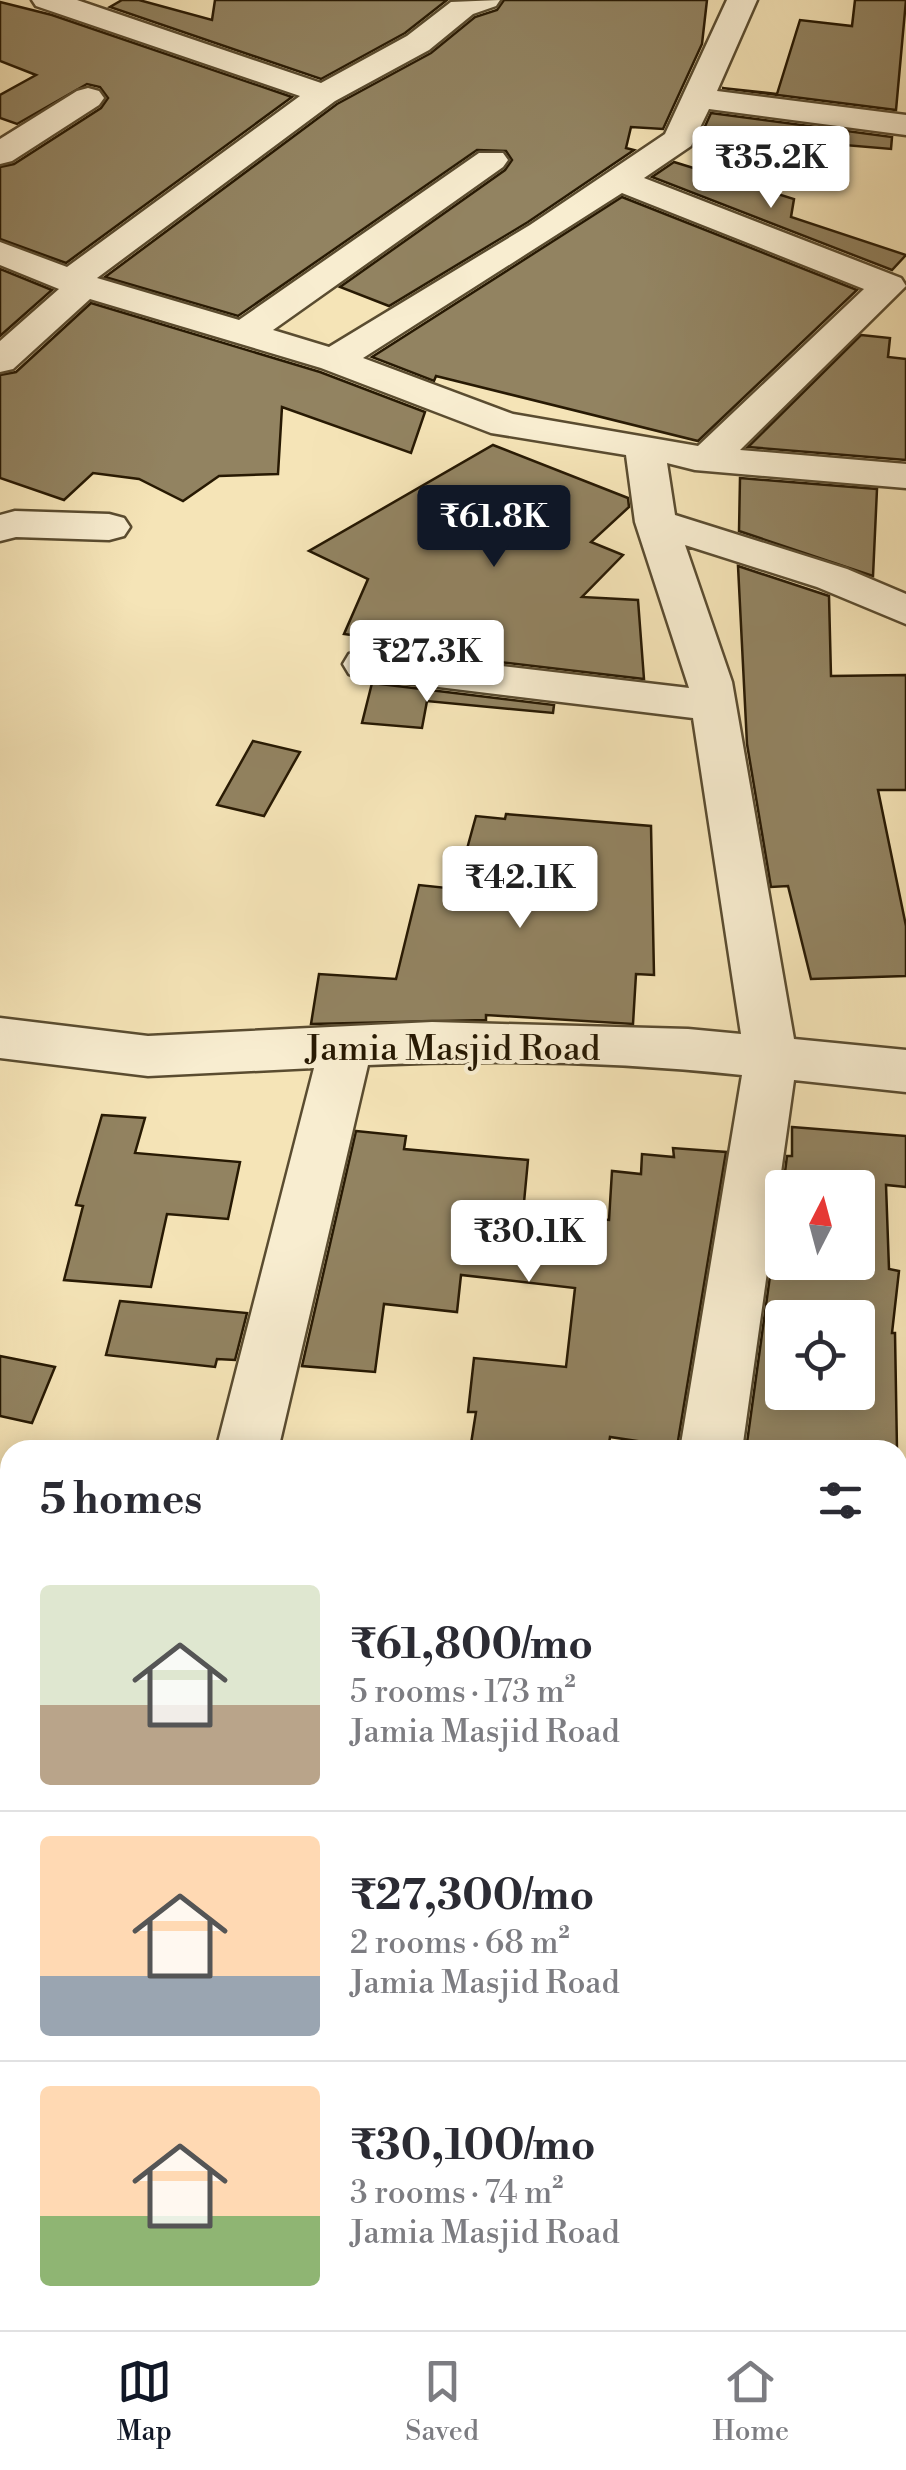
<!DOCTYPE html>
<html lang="en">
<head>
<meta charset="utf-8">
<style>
	body { margin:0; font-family:"Libre Bodoni",serif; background:#f2f2f3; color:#2b2b33; height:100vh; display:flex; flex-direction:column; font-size:38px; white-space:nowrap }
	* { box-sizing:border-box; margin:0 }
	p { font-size:32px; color:#7c7c81 }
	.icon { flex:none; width:55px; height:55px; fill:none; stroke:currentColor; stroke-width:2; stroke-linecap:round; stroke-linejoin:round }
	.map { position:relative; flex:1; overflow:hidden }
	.details { position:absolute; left:0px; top:1440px; width:908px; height:890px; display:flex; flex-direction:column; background:#fff; border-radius:30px 30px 0 0; box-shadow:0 5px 25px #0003 }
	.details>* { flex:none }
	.needle { width:65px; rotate:6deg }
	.fabs { position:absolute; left:765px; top:1170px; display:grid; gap:20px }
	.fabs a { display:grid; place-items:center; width:110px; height:110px; border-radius:10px; background:#fff; box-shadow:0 5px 25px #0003; font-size:50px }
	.price { position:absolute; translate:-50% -85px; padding:0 22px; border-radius:10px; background:#fff; color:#222; font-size:32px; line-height:65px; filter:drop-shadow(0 2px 5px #0008) }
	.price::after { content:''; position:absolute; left:50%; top:60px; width:30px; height:22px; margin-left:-15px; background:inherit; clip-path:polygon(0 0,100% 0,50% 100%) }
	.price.current { background:#111827; color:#fff }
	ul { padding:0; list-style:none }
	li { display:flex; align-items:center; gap:30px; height:250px; padding:0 40px }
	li+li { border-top:2px solid #e1e1e2 }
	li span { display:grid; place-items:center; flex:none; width:280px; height:200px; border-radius:10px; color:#555 }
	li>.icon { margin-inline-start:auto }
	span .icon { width:120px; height:120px; fill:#fffc; stroke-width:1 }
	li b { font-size:42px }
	h2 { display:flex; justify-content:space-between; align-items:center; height:120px; padding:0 40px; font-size:42px }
	.tabs { display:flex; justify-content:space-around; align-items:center; height:140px; border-top:2px solid #e1e1e2; background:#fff; font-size:28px; color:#7c7c81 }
	.tabs a { display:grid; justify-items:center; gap:5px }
	.tabs .current { color:#111827 }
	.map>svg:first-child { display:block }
	.building { fill:#928361; stroke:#271903; stroke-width:2.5; fill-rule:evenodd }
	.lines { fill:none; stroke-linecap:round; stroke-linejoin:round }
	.street-casing { stroke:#5a4c30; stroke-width:5 }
	.street { fill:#f8edd0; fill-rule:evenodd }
	.labels { text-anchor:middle; stroke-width:8; stroke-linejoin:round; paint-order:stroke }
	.street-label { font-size:35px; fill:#271903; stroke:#f8edd0 }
</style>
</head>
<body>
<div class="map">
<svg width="906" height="2330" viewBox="0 0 906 2330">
	<rect width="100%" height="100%" fill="#f5e4b7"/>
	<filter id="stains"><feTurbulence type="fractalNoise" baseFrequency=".002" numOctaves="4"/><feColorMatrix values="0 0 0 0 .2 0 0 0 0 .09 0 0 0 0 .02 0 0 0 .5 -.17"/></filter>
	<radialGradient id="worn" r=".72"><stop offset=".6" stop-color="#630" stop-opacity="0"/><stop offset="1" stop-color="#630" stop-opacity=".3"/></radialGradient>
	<g class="building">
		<polygon points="122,0 139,0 212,20 215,0 447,0 405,33 321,79 110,7"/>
		<polygon points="504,0 707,0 702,44 663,129 631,127 626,148 634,150 528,222 389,306 340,287 505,170 512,160 506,151 477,150 238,316 105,277 337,104 431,53 475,17 497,10"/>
		<polygon points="855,0 906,0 896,110 722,88 777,94 800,20 852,26"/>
		<polygon points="0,2 52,15 292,97 66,263 0,239 0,167 14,164 101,108 108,98 100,87 87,84 17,124 0,118 0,95 36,75 0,61"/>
		<polygon points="711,113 892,137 891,149 702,133"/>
		<polygon points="674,162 794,199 791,217 906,255 892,270 652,177"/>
		<polygon points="622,197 857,290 698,441 436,376 434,381 372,357"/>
		<polygon points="0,269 52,290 0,336"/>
		<polygon points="91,303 320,372 425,412 411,453 282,407 278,474 219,476 183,501 139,479 93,473 64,500 0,478 0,375 16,372"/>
		<polygon points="861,335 890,338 888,357 906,359 906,460 748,447"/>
		<polygon points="493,445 628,498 629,507 591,542 623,555 582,597 638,600 644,679 380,648 382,639 344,634 368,579 309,551"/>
		<polygon points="740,478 877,489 873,576 739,531"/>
		<polygon points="738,566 829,596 831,676 906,675 906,790 878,790 906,926 906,976 811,979 788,886 771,887 747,744"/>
		<polygon points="372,683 554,705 553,713 427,701 422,728 362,723"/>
		<polygon points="253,741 300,752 264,816 217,805"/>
		<polygon points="506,814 651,826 654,975 636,974 633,1024 486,1015 486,1020 311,1024 319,974 396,979 419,885 456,889 476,816 505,819"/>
		<polygon points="102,1115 145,1118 135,1153 240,1162 228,1219 167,1214 151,1287 64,1280 83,1206 76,1205"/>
		<path d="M792,1127L906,1136V1187L886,1185L889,1269L899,1271L892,1333H895L897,1450H746L782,1189V1262H858V1188H783L787,1156H792ZM782,1318H858V1392H782Z"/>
		<polygon points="356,1131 406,1136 404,1149 528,1160 523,1213 609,1220 612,1171 641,1174 642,1154 674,1157 673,1148 726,1152 677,1447 610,1437 608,1450 470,1450 476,1412 468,1412 474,1358 566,1367 575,1288 461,1275 457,1312 384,1304 375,1372 302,1366"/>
		<polygon points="120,1301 247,1313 235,1360 217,1359 215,1367 106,1355"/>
		<polygon points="0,1356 55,1367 32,1423 0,1416"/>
	</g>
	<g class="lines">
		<defs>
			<g id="street">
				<path d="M32,0H77L321,83L407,36L451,2L500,0L496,6L473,14L429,50L335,101L97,278L239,320L479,153H503L508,160L503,167L273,330L329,347L530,225L665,134L727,0H757L717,91L906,115V135L709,109L691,146L644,178L901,278L906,286L740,450L906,464V488L695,470L667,463L675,515L847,569L906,594V624L817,587L685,545L732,682L794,1039L906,1050V1092L794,1080L742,1450H680L742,1075C619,1062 491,1059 368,1065L278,1450H216L314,1068L148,1076L0,1058V1018L148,1036L432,1022L688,1029L741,1034L693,718L365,678L349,674L343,664L349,654L365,650L689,688L635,522L626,455L491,433L321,368L90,299L13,369L0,372V341L59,289L0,265V242L67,267L300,96L36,6ZM622,193L864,289L698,446L513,414L363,358Z"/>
				<polygon points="88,88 99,91 104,98 99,105 12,161 0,164 0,139 77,91"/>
				<polygon points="15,511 109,514 124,518 130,527 124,536 109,540 16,537 0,541 0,515"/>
				<polygon points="906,1923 906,1995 898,1996 898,1924"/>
				<polygon points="0,2125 10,2126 10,2202 0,2201"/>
				<polygon points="120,2320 200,2320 197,2330 117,2330"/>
			</g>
		</defs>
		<use href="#street" class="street-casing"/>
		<use href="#street" class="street"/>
	</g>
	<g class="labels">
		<g class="street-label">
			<text x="453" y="1060">Jamia Masjid Road</text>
		</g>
	</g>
	<rect width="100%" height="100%" filter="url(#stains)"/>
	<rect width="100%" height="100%" fill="url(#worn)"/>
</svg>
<div class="fabs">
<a><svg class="needle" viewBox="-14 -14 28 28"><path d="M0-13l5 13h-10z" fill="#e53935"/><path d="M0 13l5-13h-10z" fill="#7c7c81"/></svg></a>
<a><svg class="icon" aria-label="locate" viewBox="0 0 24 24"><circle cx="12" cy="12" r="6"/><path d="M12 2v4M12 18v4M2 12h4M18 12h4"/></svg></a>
</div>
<b class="price" style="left:771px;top:211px">₹35.2K</b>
<b class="price current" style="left:494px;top:570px">₹61.8K</b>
<b class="price" style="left:427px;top:705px">₹27.3K</b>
<b class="price" style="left:520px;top:931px">₹42.1K</b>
<b class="price" style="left:529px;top:1285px">₹30.1K</b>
<section class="details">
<h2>5 homes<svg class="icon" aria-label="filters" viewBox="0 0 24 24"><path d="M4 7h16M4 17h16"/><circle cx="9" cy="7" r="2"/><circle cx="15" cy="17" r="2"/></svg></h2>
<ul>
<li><span style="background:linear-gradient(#dfe7d0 60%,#b9a48a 0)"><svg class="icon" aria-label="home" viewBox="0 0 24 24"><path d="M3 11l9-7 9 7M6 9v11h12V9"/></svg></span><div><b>₹61,800/mo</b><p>5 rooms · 173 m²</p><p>Jamia Masjid Road</p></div></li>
<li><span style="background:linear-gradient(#ffd9b3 70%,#9aa5b1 0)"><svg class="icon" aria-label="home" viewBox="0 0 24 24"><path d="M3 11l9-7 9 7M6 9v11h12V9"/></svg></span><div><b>₹27,300/mo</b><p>2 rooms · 68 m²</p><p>Jamia Masjid Road</p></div></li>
<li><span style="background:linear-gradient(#ffd9b3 65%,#8fb573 0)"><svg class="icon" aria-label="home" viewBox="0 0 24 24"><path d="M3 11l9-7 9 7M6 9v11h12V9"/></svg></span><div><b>₹30,100/mo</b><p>3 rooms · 74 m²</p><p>Jamia Masjid Road</p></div></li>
</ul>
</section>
</div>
<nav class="tabs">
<a class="current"><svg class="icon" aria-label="map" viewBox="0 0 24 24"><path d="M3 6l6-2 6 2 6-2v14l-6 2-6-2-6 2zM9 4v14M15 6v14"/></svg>Map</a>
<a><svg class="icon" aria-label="saved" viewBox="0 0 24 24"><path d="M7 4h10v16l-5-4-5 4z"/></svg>Saved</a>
<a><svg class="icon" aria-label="home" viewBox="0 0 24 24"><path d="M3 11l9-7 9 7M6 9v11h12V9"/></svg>Home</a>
</nav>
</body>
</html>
